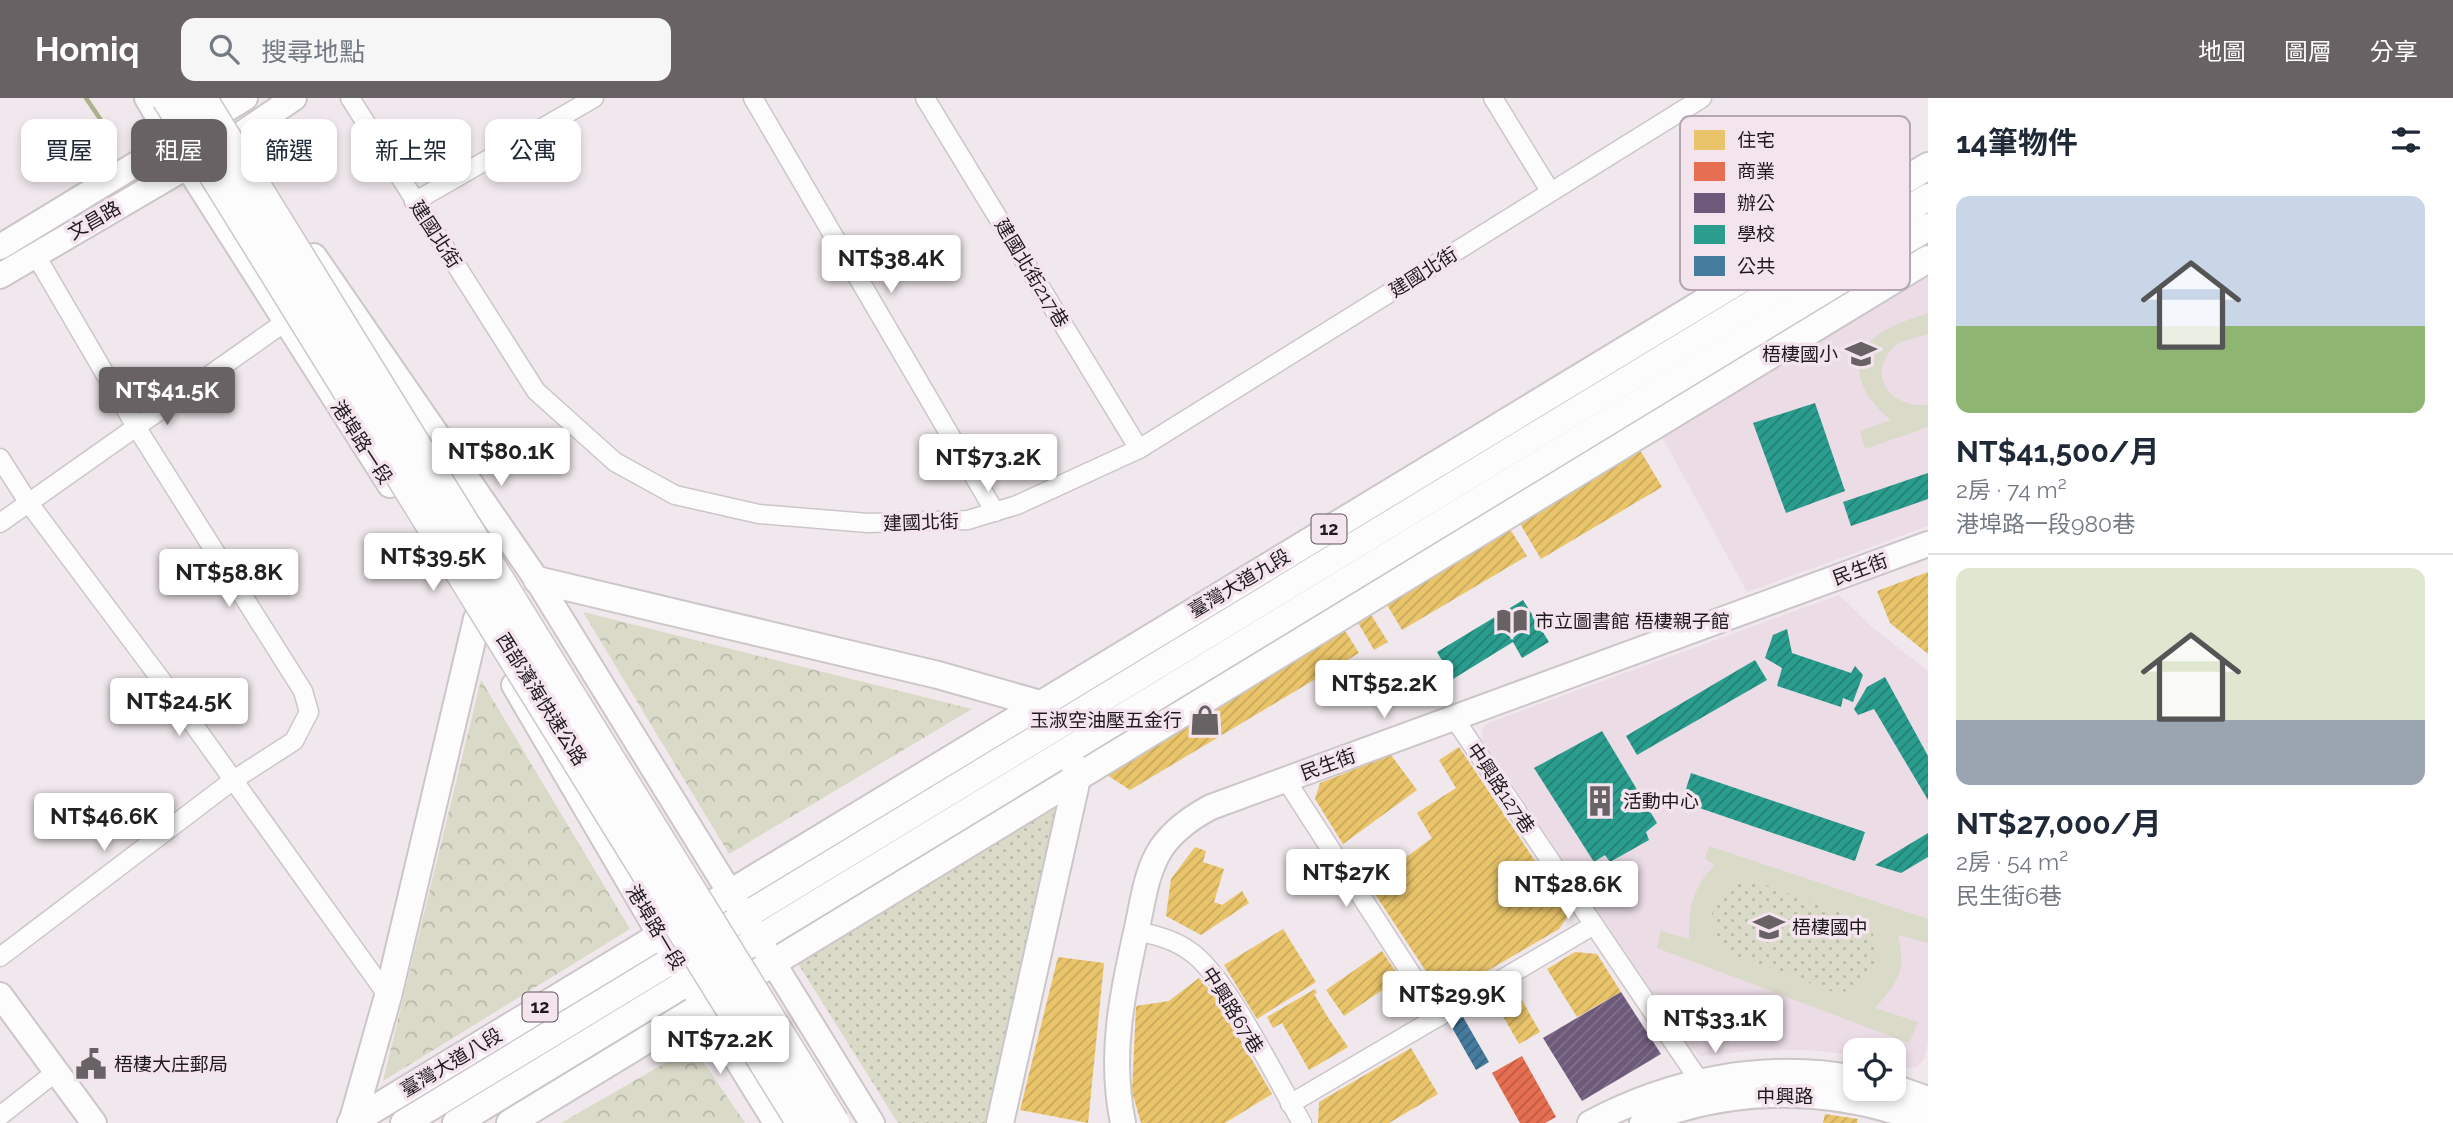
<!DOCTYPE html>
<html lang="zh-TW">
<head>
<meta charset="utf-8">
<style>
	body { margin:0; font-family:Raleway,"Noto Sans TC",sans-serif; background:#f6f6f7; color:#1f2937; height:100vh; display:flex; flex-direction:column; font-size:26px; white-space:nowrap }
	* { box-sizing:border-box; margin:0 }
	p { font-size:23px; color:#747a83 }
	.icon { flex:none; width:38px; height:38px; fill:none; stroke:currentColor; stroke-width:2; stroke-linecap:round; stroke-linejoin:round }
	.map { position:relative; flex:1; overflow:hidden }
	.details { display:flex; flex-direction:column; background:#fff; width:525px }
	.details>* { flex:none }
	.guide { position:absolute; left:21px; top:21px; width:665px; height:63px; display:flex; gap:14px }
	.tools { position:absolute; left:1843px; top:940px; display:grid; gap:14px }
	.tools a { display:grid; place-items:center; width:63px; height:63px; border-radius:14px; background:#fff; box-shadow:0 4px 10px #0003; font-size:35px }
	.price { position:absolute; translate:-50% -60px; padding:0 16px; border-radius:7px; background:#fff; color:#222; font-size:23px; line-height:46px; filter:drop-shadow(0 2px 4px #0008) }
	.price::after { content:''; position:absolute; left:50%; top:42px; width:21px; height:16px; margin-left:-10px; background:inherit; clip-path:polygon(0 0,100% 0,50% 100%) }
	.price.on { background:#686265; color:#fff }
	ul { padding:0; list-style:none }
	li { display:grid; align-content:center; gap:14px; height:371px; padding:0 28px }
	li+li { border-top:2px solid #e0e1e3 }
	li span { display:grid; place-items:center; height:217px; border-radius:14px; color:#555 }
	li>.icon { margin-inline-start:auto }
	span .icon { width:126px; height:126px; fill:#fffc; stroke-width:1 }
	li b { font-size:30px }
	h2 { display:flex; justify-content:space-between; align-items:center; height:84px; padding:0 28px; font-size:30px }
	.chip { padding:0 24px; border-radius:14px; background:#fff; box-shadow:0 4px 10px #0003; font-size:24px; line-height:63px }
	.chip.on { background:#686265; color:#fff }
	header { display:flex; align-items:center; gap:42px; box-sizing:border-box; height:98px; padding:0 35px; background:#686265; color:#fff }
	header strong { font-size:33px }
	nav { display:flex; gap:38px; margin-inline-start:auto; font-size:24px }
	.search { width:490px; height:63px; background:#f6f6f7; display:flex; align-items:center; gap:18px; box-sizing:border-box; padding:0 24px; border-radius:14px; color:#747a83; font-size:26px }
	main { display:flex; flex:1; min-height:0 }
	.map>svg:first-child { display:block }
	.built { fill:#ebdce5 }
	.grass { fill:url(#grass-dots) }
	.park { fill:url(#park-crowns) }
	.pitch { fill:#d9dac7; fill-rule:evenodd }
	.homes { fill:url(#homes-hatch) }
	.shops { fill:url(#shops-hatch) }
	.offices { fill:url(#offices-hatch) }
	.schools { fill:url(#schools-hatch) }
	.public { fill:url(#public-hatch) }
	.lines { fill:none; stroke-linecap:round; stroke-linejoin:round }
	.stream { stroke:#adb28c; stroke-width:4.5 }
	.street-casing { stroke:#ccc6c9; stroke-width:21 }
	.secondary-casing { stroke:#ccc6c9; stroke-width:28 }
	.primary-casing { stroke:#ccc6c9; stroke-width:30 }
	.street { stroke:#fdfcfc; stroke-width:18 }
	.secondary { stroke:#fdfcfc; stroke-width:24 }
	.primary { stroke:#fdfcfc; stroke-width:26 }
	.highway-bridge-casing { stroke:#ccc6c9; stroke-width:35; stroke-linecap:butt }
	.highway-bridge { stroke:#fdfcfc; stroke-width:32 }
	.labels { text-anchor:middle; stroke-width:7; stroke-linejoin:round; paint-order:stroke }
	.shield { fill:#f4e4ed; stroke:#5f575b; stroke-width:2 }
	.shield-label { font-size:18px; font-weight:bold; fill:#1f1a1d }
	.street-label { font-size:19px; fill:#1f1a1d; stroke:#f4e4ed }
	.poi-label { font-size:19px; fill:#1f1a1d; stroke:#f4e4ed; text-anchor:start }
	.key { fill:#f4e4ed; stroke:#b4a7af; stroke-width:2 }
	.key-label { font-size:19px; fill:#1f1a1d }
</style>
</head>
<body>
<header>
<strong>Homiq</strong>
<div class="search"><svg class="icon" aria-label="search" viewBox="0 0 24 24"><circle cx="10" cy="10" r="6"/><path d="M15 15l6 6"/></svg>搜尋地點</div>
<nav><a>地圖</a><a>圖層</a><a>分享</a></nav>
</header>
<main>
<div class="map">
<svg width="1928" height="1025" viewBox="0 0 1928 1025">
	<defs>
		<pattern id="grass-dots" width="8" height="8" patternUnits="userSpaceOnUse" patternTransform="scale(1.75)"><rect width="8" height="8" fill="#d9dac7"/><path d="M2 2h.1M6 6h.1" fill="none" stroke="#babaaa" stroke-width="1.8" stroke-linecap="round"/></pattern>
		<pattern id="park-crowns" width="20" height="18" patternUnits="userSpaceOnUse" patternTransform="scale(1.75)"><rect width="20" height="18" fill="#d9dac7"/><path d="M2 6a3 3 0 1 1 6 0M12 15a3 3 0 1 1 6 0" fill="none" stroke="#babaaa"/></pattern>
		<pattern id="homes-hatch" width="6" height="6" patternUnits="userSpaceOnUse" patternTransform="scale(1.75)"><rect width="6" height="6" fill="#e9c46a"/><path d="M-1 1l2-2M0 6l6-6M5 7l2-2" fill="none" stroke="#c7a85b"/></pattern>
		<pattern id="shops-hatch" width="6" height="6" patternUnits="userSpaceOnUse" patternTransform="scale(1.75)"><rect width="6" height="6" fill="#e76f51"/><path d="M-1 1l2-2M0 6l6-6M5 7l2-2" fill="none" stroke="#bb5a43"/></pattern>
		<pattern id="offices-hatch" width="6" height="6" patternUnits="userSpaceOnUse" patternTransform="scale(1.75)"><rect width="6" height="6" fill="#6d597a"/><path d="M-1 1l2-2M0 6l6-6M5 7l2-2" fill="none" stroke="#81718a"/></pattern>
		<pattern id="schools-hatch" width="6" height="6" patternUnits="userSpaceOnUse" patternTransform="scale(1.75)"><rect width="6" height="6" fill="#2a9d8f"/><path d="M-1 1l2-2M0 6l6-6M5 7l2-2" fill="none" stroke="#237f74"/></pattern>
		<pattern id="public-hatch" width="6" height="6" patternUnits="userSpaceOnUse" patternTransform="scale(1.75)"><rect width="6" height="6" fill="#457b9d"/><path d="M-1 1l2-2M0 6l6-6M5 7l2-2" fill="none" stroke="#39647f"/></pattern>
	</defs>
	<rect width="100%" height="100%" fill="#f0e8ec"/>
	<g class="built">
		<polygon points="1928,175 1928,428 1747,494 1661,337"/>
		<polygon points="1839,497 1872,529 1928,573 1928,945 1924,961 1917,969 1909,970 1894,966 1894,952 1855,952 1855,957 1809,952 1759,952 1702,958 1691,951 1483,643 1482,631 1488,625"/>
	</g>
	<g class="grass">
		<polygon points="1054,709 1057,719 987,1025 898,1025 797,864"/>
		<path d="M1749,781L1867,823L1880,851C1876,875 1861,889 1838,896L1723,853C1710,837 1706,807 1723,792C1729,786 1742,784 1749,781Z"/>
	</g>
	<g class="park">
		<polygon points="583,514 972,611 729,756"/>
		<polygon points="481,582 630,831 383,983"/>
		<polygon points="693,949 745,1025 561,1025"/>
	</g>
	<g class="pitch">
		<path d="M1928,215V236C1918,239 1900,242 1893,250C1865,280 1894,311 1928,307V329L1865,351L1860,333L1891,322C1864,301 1842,263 1878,237C1893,226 1911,221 1928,215Z"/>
		<path d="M1709,748L1928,821V845L1898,837C1906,873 1899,883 1875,910L1918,924L1909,945L1657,850L1661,833L1689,841C1689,810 1692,789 1715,767L1705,761ZM1749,781L1867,823L1880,851C1876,875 1861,889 1838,896L1723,853C1710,837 1706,807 1723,792C1729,786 1742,784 1749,781Z"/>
	</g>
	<g class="homes">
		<polygon points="1640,352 1662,389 1541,461 1519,424"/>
		<polygon points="1510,431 1527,458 1402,532 1386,505"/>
		<polygon points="1928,474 1928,556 1890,525 1877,493"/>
		<polygon points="1370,515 1388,544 1374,552 1357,523"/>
		<polygon points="1344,531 1359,555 1130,692 1104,675"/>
		<polygon points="1459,649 1570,815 1559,831 1443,899 1369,787 1432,740 1417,715 1456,690 1439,662"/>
		<polygon points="1391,657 1417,692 1343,746 1315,701 1320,685"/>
		<polygon points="1195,749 1206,753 1203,764 1224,771 1214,804 1222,807 1242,793 1249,805 1201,837 1166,818 1171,781"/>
		<polygon points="1283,831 1316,884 1257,921 1224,867"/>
		<polygon points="1382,853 1400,880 1344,918 1326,892"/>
		<polygon points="1575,854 1597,856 1621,894 1577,919 1547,871"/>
		<polygon points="1058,859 1104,865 1088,1025 1020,1012"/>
		<polygon points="1199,880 1214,897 1272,996 1225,1025 1141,1025 1132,994 1136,908 1169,903"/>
		<polygon points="1514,888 1540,934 1519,946 1493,901"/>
		<polygon points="1315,891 1317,895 1314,896 1327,918 1348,949 1309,972 1282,925 1273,930 1267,919"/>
		<polygon points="1411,950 1438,996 1389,1025 1318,1025 1319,1004"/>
		<polygon points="1825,1016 1858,1021 1857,1025 1823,1025"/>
	</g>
	<polygon class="shops" points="1522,958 1556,1019 1545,1025 1520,1025 1492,975"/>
	<polygon class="offices" points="1621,894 1661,956 1582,1003 1543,940"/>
	<g class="schools">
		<polygon points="1815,305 1845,393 1786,415 1753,325"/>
		<polygon points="1928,375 1928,401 1851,428 1843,404"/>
		<polygon points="1523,502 1549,544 1522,560 1513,544 1453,581 1437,554"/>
		<polygon points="1787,531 1792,555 1851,575 1855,568 1863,577 1853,604 1843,600 1841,609 1777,588 1782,570 1765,560 1773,537"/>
		<polygon points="1755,562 1767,582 1637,657 1626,638"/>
		<polygon points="1885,579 1928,658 1928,702 1874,611 1858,617 1854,611 1867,589"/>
		<polygon points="1602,633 1657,725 1646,734 1649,742 1610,764 1605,757 1594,764 1534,670"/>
		<polygon points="1691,675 1865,734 1855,763 1682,704"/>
		<polygon points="1928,735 1928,759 1901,775 1875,767"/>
	</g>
	<polygon class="public" points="1463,919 1489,964 1476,972 1450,926"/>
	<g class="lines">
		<polyline class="stream" points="86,0 113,40"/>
		<defs>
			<g id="street">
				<polyline points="350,0 536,293 615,364 675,397 759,416 868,425 968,422 1017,407 1139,351 1702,0"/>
				<polyline points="753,0 995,414"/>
				<polyline points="925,0 1139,351"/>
				<polyline points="1493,0 1550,93"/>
				<polyline points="414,104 594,0"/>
				<polyline points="0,360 28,404 171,595 388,898"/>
				<polyline points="0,425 285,224"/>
				<polyline points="1454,620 1705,991"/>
				<polyline points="1286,682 1439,919"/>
				<path d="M1136,833C1156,837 1175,842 1191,854C1226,878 1278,984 1302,1025"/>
				<polyline points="0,859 232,683 294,643 309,614 303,593 135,327 35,156"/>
				<polyline points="1290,1006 1594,827"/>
				<polyline points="0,1018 57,973"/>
			</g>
			<g id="secondary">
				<polyline points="147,0 187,68 390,387"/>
				<polyline points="0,149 245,0"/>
				<polyline points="314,158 537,482 872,1025"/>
				<polyline points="0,178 234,41 294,0"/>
				<polyline points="514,587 660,837 776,1025"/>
				<polyline points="0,897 94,1025"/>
				<polyline points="1894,989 1928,1001 1921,1022"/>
				<path d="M1123,1025C1109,957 1122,896 1137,830C1143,803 1146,773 1162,749C1175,731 1192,719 1211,709L1928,446"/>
				<path d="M1590,1025C1671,982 1764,963 1855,980"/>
				<path d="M1642,1025C1734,986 1836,989 1928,1025"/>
			</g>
			<g id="primary">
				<polyline points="537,482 938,577 1040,606 1044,614"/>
				<polyline points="351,1025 1928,68"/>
				<polyline points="352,1025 388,898 477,521"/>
				<polyline points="404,1025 1928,99"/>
				<polyline points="456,1025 1928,129"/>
				<polyline points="510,1025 1928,161"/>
				<polyline points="1000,1025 1078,676 1075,669"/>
			</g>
		</defs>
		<use href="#street" class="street-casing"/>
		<use href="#secondary" class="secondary-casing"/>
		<use href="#primary" class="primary-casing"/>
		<use href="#street" class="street"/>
		<use href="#secondary" class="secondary"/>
		<use href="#primary" class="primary"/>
		<defs>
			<g id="highway-bridge">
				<polyline points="168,0 803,1025"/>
				<polyline points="200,0 833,1025"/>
			</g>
		</defs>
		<use href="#highway-bridge" class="highway-bridge-casing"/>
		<use href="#highway-bridge" class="highway-bridge"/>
	</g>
	<defs>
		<symbol id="school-bare" viewBox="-9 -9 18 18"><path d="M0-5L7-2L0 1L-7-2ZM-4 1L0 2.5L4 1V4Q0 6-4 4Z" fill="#686265" stroke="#f4e4ed" stroke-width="2.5" paint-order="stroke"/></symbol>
		<symbol id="library-bare" viewBox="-9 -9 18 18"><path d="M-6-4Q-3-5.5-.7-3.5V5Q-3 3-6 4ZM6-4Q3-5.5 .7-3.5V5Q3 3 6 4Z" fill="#686265" stroke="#f4e4ed" stroke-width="2.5" paint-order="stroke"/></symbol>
		<symbol id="shop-bare" viewBox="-9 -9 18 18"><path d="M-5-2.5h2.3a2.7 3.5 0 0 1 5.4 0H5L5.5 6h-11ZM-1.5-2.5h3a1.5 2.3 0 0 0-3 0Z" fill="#686265" stroke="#f4e4ed" stroke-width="2.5" paint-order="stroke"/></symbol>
		<symbol id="building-bare" viewBox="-9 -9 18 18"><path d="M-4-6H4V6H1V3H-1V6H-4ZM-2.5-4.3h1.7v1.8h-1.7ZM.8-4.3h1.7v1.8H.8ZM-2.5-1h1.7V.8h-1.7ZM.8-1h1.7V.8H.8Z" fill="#686265" stroke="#f4e4ed" stroke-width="2.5" paint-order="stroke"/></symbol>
		<symbol id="civic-bare" viewBox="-9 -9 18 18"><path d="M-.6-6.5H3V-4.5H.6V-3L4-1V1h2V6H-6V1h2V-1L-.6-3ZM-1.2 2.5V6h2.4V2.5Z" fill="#686265" stroke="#f4e4ed" stroke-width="2.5" paint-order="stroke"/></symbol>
	</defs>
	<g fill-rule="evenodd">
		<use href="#school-bare" x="1839" y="234" width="44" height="44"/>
		<use href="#library-bare" x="1490" y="501" width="44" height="44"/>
		<use href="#shop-bare" x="1183" y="600" width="44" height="44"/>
		<use href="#building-bare" x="1578" y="681" width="44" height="44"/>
		<use href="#school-bare" x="1747" y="807" width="44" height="44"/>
		<use href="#civic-bare" x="69" y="944" width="44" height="44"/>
	</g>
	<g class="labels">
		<g class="shield">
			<rect x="1311.5" y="416.5" width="35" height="29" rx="5"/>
			<rect x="522.5" y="894.5" width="35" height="29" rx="5"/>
		</g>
		<g class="shield-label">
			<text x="1329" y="437">12</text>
			<text x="540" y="915">12</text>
		</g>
		<g class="street-label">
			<text transform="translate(94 122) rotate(-30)" y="7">文昌路</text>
			<text transform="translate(436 136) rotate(57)" y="7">建國北街</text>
			<text transform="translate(1423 174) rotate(-32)" y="7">建國北街</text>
			<text transform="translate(1032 175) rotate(59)" y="7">建國北街217巷</text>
			<text transform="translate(362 344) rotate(57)" y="7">港埠路一段</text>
			<text transform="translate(921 424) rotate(-2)" y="7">建國北街</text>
			<text transform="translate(1860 471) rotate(-20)" y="7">民生街</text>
			<text transform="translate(1239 485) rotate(-31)" y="7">臺灣大道九段</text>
			<text transform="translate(542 601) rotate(58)" y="7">西部濱海快速公路</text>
			<text transform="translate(1328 666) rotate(-20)" y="7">民生街</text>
			<text transform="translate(1501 690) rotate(56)" y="7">中興路127巷</text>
			<text transform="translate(656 829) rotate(59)" y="7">港埠路一段</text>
			<text transform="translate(1233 912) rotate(58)" y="7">中興路67巷</text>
			<text transform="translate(451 964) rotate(-31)" y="7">臺灣大道八段</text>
			<text x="1785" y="1005">中興路</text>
		</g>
		<g class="poi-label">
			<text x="1838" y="263" text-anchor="end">梧棲國小</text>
			<text x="1535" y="530">市立圖書館 梧棲親子館</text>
			<text x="1182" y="629" text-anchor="end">玉淑空油壓五金行</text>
			<text x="1623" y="710">活動中心</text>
			<text x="1792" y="836">梧棲國中</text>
			<text x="114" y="973">梧棲大庄郵局</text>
		</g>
	</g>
	<rect x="1680" y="18" width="230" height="174" rx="10" class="key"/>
	<rect x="1694" y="32" width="31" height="20" fill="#e9c46a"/>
	<rect x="1694" y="64" width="31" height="19" fill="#e76f51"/>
	<rect x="1694" y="95" width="31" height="20" fill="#6d597a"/>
	<rect x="1694" y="127" width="31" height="19" fill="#2a9d8f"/>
	<rect x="1694" y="158" width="31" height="20" fill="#457b9d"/>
	<g class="key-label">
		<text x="1737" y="49">住宅</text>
		<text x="1737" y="80">商業</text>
		<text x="1737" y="112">辦公</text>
		<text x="1737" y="143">學校</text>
		<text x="1737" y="175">公共</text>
	</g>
</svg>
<div class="tools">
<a><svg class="icon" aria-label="locate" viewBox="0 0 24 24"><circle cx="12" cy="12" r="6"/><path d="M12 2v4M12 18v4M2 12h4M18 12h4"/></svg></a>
</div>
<b class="price" style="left:891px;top:197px">NT$38.4K</b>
<b class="price on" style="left:167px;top:329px">NT$41.5K</b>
<b class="price" style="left:501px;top:390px">NT$80.1K</b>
<b class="price" style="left:988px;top:396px">NT$73.2K</b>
<b class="price" style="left:433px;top:495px">NT$39.5K</b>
<b class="price" style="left:229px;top:511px">NT$58.8K</b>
<b class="price" style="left:1384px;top:622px">NT$52.2K</b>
<b class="price" style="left:179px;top:640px">NT$24.5K</b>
<b class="price" style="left:104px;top:755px">NT$46.6K</b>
<b class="price" style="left:1346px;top:811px">NT$27K</b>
<b class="price" style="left:1568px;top:823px">NT$28.6K</b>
<b class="price" style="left:1452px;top:933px">NT$29.9K</b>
<b class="price" style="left:1715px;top:957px">NT$33.1K</b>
<b class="price" style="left:720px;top:978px">NT$72.2K</b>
<div class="guide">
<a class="chip">買屋</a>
<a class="chip on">租屋</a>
<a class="chip">篩選</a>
<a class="chip">新上架</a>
<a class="chip">公寓</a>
</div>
</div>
<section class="details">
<h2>14筆物件<svg class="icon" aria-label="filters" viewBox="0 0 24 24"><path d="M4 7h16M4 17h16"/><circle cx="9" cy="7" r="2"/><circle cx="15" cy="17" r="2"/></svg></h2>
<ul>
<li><span style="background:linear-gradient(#c9d6e8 60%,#8fb573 0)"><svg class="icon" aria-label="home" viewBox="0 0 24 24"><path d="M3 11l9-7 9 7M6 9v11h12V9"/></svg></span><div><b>NT$41,500/月</b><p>2房 · 74 m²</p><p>港埠路一段980巷</p></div></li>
<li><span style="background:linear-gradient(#dfe7d0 70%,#9aa5b1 0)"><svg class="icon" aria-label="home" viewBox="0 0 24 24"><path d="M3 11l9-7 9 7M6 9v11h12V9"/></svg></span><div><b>NT$27,000/月</b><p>2房 · 54 m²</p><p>民生街6巷</p></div></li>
</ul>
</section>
</main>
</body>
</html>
